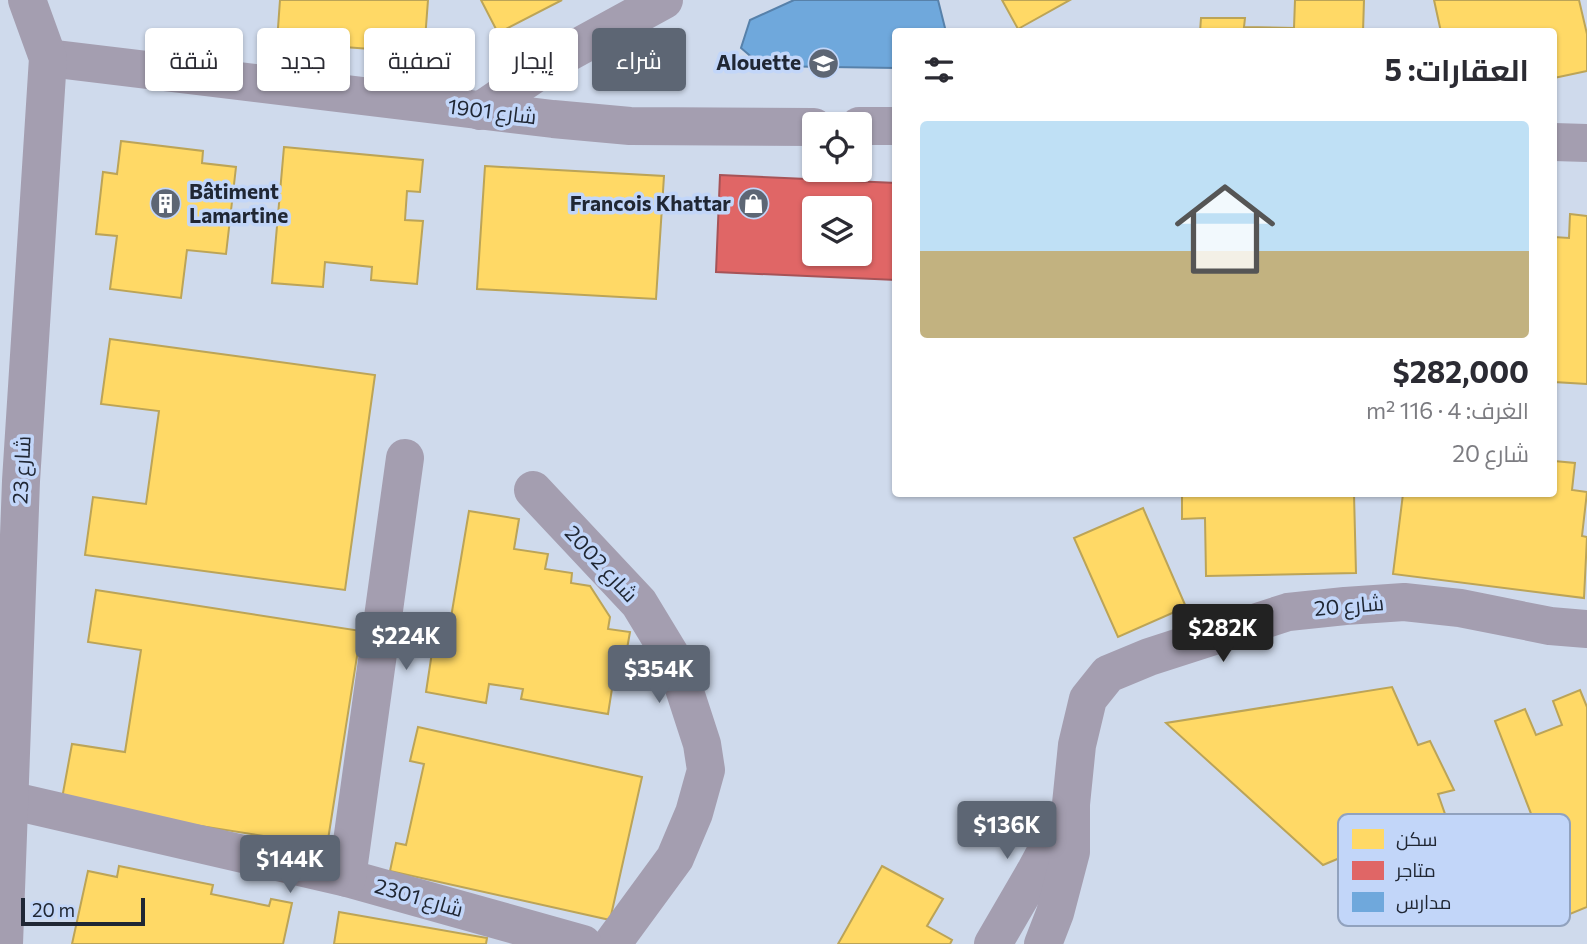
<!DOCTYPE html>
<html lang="ar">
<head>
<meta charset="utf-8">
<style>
	body { margin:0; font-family:Commissioner,Cairo,sans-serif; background:#f7f7f7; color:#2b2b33; direction:rtl; height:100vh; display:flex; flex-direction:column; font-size:26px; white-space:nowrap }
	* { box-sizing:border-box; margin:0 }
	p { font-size:23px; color:#7c7c81 }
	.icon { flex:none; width:38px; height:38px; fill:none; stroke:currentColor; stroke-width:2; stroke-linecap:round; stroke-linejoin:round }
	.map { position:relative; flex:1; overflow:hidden; direction:ltr }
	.side { position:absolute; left:892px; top:28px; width:665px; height:469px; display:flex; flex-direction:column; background:#fff; border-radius:7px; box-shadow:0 2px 5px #0004; direction:rtl }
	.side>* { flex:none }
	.hud { position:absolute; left:21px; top:28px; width:665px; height:63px; direction:rtl; display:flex; gap:14px }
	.fabs { position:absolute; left:802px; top:112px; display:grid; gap:14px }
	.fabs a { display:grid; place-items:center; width:70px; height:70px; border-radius:7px; background:#fff; box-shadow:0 2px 5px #0004; font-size:35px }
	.scale { position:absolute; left:21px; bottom:18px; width:124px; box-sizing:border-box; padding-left:7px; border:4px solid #202734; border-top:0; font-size:19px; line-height:24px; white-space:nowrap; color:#202734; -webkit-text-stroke:5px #c2d6f9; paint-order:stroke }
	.price { position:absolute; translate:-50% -60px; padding:0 16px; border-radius:7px; background:#5d6674; color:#fff; font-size:23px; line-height:46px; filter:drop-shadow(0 2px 4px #0008) }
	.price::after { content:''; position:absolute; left:50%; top:42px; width:21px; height:16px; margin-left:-10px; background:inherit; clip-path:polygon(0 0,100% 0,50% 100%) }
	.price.current { background:#222; color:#fff }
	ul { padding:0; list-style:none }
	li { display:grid; align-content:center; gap:14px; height:371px; padding:0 28px }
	li span { display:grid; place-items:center; height:217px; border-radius:7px; color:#555 }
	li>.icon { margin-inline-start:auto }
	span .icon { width:126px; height:126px; fill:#fffc; stroke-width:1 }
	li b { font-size:30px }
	h2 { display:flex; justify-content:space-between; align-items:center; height:84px; padding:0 28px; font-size:30px }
	.pill { padding:0 24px; border-radius:7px; background:#fff; box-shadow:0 2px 5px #0004; font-size:24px; line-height:63px }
	.pill.current { background:#5d6674; color:#fff }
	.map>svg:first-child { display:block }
	.homes { fill:#ffd966; stroke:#bca457; stroke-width:2 }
	.shops { fill:#e06666; stroke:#a65357; stroke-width:2; fill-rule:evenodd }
	.schools { fill:#6fa8dc; stroke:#5781aa; stroke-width:2 }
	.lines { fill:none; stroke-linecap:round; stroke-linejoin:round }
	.minor { stroke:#a49eb0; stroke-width:38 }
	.labels { text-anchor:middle; stroke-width:7; stroke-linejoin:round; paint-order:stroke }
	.poi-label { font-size:21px; font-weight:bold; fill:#202734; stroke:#c2d6f9; text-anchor:end }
	.street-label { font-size:21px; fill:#202734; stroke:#c2d6f9 }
	.key { fill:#c2d6f9; stroke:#91a2be; stroke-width:2 }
	.key-label { font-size:19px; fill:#202734 }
</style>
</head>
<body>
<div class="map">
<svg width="1587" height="944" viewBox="0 0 1587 944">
	<rect width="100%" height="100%" fill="#cfdaec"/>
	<g class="homes">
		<polygon points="280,0 428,0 424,53 277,42"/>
		<polygon points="481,0 562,0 498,33"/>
		<polygon points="1002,0 1070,0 1018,29"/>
		<polygon points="1295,0 1364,0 1363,32 1200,32 1201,18 1245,18 1244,27 1294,28"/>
		<polygon points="1434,0 1579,0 1587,34 1587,71 1554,78 1554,32 1441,32"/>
		<polygon points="121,141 203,151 202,163 236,167 226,254 187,250 181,298 110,289 117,236 96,234 103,172 117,174"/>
		<polygon points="284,147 423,160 420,192 407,191 405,220 423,221 417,284 371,280 372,267 325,262 323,287 272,283"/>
		<polygon points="485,166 664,176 656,299 477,289"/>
		<polygon points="1570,214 1587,216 1587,384 1554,382 1554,237 1569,238"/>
		<polygon points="110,339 375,375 345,590 85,555 93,497 146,504 159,411 101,404"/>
		<polygon points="1554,461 1575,463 1572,490 1587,492 1582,536 1587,537 1584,598 1393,574 1403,494 1554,494"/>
		<polygon points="1182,494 1354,494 1356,573 1206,576 1205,518 1182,519"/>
		<polygon points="1143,508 1186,607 1118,637 1074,538"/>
		<polygon points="469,511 519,519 514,549 548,554 545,569 572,573 571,583 590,586 610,617 608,629 630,632 622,677 614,676 608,714 521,699 523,689 489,684 486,703 426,692 434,639 447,641"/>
		<polygon points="96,590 361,631 327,846 61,804 72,744 125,752 141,650 88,642"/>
		<polygon points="1392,687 1418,745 1430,741 1454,790 1438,794 1445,814 1323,865 1166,723"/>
		<polygon points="1580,690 1587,707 1587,907 1570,914 1495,721 1525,709 1536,735 1562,725 1553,701"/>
		<polygon points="418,727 642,777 610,920 390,871 396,843 406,845 424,764 410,761"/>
		<polygon points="119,866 213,885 211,894 269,906 271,899 292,903 283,944 72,944 88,871 117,877"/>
		<polygon points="882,866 943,899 927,926 952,940 950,944 838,944"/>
		<polygon points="339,912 487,938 486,944 334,944"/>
	</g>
	<path class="shops" d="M720,175L896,183V280L716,272ZM814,208H859V254H814Z"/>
	<polygon class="schools" points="794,0 938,0 946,32 896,32 896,68 762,66 741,48 750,20"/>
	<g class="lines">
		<g class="minor">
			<polyline points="48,58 553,119 630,126 814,127"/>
			<polyline points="480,111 560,57 664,0"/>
			<polyline points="859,126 896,126"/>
			<polyline points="1554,142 1587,143"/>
			<polyline points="533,490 639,603 676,664 702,744 706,770 694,813 675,858 612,944"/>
			<polyline points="9,800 347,878 583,944"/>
			<polyline points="347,878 405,458"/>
			<polyline points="4,944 21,481 48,58 27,0"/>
			<polyline points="993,944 1036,870 1065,816"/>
			<polyline points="1043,944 1055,913 1071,852 1071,804 1077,745 1088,699 1108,674 1149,657 1288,612 1345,606 1404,602 1460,608 1550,626 1587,629"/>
		</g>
	</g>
	<defs>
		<symbol id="school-disc" viewBox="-11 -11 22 22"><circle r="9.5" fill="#5d6674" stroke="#c2d6f9"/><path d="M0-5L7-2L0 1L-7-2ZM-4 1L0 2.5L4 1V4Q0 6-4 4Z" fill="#fff"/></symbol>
		<symbol id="building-disc" viewBox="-11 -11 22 22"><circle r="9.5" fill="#5d6674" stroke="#c2d6f9"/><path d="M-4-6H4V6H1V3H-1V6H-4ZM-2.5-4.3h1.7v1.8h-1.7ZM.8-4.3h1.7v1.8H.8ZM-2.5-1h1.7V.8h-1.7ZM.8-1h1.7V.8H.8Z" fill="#fff"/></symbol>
		<symbol id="shop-disc" viewBox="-11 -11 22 22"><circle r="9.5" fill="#5d6674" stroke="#c2d6f9"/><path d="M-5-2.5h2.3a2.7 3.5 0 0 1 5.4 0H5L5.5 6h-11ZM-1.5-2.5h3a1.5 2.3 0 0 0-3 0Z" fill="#fff"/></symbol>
	</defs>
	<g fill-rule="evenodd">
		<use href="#school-disc" x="806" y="46" width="35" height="35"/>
		<use href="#building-disc" x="148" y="186" width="35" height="35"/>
		<use href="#shop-disc" x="736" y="186" width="35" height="35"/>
	</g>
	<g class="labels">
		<g class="poi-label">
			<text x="801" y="70">Alouette</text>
			<text x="189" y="199" text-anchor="start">Bâtiment<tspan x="189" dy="24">Lamartine</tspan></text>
			<text x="731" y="211">Francois Khattar</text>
		</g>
		<g class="street-label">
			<text transform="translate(492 112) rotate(7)" y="7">شارع 1901</text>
			<text transform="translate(22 470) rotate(-87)" y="7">شارع 23</text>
			<text transform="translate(601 564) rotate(47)" y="7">شارع 2002</text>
			<text transform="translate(1349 606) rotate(-5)" y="7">شارع 20</text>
			<text transform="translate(419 898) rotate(16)" y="7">شارع 2301</text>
		</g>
	</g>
	<rect x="1338" y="814" width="232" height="112" rx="10" class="key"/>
	<rect x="1352" y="829" width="32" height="20" fill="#ffd966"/>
	<rect x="1352" y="861" width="32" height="19" fill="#e06666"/>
	<rect x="1352" y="892" width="32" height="20" fill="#6fa8dc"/>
	<g class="key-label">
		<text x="1396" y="846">سكن</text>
		<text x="1396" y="877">متاجر</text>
		<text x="1396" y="909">مدارس</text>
	</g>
</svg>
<div class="fabs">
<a><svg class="icon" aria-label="locate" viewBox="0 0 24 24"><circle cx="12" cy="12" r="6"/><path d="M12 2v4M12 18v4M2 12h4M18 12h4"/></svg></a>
<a><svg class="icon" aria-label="layers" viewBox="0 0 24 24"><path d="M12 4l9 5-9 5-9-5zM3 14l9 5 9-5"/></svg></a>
</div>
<div class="scale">20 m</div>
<b class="price current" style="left:1223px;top:664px">$282K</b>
<b class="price" style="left:406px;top:672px">$224K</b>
<b class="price" style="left:659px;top:705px">$354K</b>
<b class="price" style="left:1007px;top:861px">$136K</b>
<b class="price" style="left:290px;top:895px">$144K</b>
<div class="hud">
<a class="pill current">شراء</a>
<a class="pill">إيجار</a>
<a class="pill">تصفية</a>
<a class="pill">جديد</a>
<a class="pill">شقة</a>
</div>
<section class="side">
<h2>العقارات: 5<svg class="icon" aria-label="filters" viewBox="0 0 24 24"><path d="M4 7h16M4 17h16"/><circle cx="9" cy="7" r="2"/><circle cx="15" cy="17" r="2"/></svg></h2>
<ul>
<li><span style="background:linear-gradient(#bfe0f5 60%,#c2b280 0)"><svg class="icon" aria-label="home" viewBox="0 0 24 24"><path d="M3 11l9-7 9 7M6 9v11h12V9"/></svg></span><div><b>$282,000</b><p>الغرف: 4 · 116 m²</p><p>شارع 20</p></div></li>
</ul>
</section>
</div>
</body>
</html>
